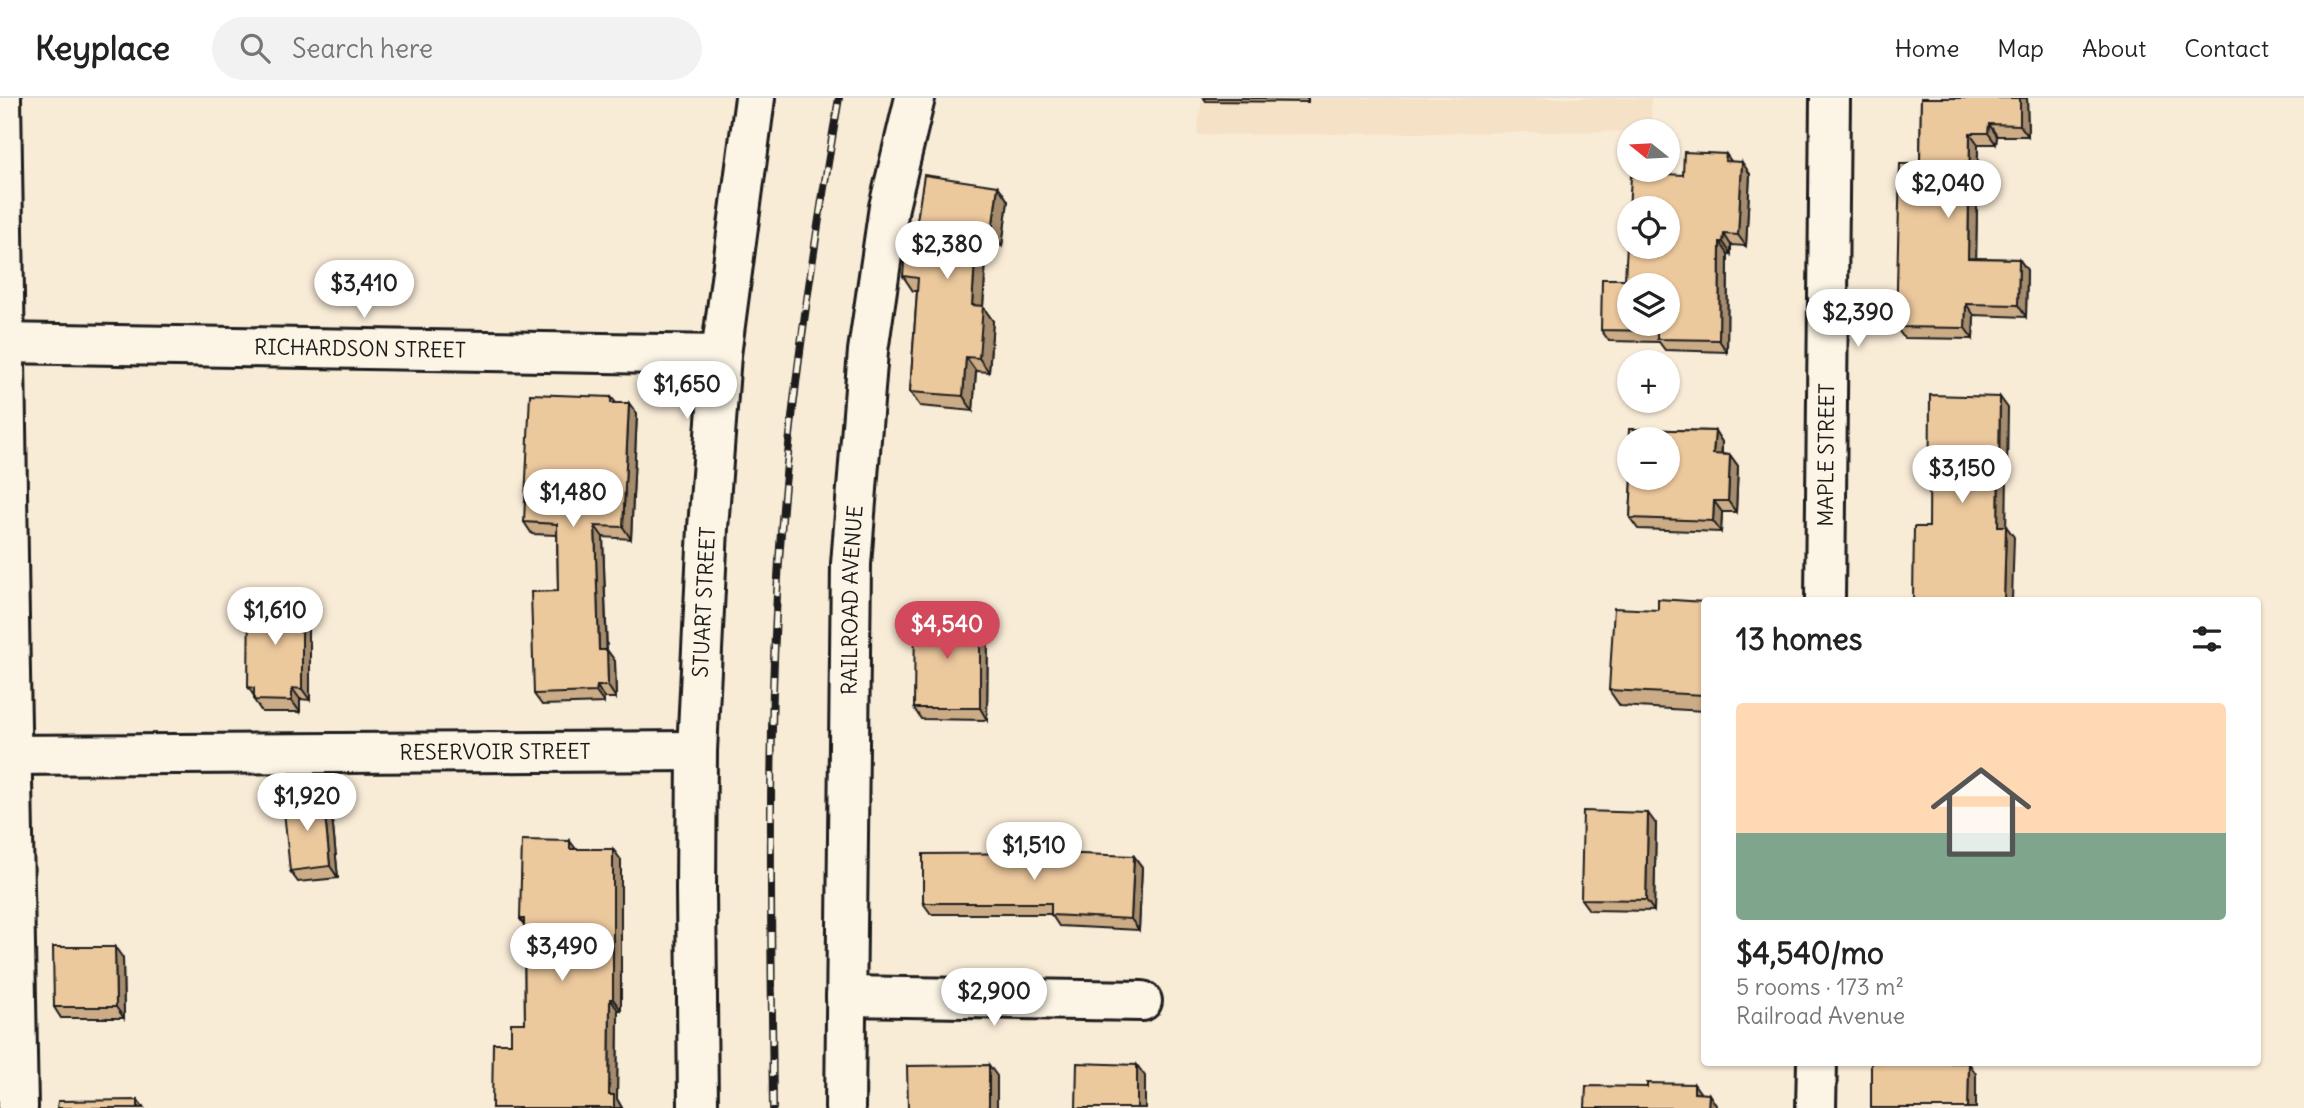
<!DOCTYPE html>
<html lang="en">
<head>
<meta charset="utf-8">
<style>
	body { margin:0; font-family:Delius,sans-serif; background:#f2f2f2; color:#222; height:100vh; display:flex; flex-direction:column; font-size:26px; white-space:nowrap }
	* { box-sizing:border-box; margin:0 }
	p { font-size:23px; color:#767676 }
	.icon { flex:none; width:38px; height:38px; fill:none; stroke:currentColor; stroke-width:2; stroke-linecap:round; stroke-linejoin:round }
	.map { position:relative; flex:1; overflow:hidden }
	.panel { position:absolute; left:1701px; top:499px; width:560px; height:469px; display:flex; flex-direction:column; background:#fff; border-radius:7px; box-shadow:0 2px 5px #0004 }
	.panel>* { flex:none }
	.needle { width:46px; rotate:288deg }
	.controls { position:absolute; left:1617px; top:21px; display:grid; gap:14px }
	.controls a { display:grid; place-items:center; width:63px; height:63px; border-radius:50%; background:#fff; box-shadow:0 2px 5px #0004; font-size:35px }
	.price { position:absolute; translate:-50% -60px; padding:0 16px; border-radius:24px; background:#fff; color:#222; font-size:23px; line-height:46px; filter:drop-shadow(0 2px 4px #0008) }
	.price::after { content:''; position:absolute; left:50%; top:42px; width:21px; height:16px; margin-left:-10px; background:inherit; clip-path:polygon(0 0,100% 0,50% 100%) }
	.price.selected { background:#d1495b; color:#fff }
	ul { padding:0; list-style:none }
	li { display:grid; align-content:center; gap:14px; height:371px; padding:0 35px }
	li+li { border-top:2px solid #e0e0e0 }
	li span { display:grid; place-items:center; height:217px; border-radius:7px; color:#555 }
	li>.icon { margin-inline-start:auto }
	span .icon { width:126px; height:126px; fill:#fffc; stroke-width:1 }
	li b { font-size:30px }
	h2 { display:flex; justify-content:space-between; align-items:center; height:84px; padding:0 35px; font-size:30px }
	header { display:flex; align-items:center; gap:42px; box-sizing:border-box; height:98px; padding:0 35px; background:#fff; border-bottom:2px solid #e0e0e0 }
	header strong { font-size:33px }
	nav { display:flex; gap:38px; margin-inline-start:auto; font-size:24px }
	.search { width:490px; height:63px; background:#f2f2f2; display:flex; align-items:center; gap:18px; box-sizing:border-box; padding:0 24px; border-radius:38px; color:#767676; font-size:26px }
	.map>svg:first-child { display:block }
	.built { fill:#f5e1c6 }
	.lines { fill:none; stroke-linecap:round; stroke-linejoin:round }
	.minor-casing { stroke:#1c1c1c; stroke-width:44 }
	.tertiary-casing { stroke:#1c1c1c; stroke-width:44 }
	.minor { stroke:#fcf5e5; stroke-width:38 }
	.tertiary { stroke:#fcf5e5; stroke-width:38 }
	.rail-casing { stroke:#1c1c1c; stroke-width:8 }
	.rail { stroke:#fcf5e5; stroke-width:5; stroke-dasharray:16; stroke-linecap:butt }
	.wall { fill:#cbac87; stroke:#1c1c1c; stroke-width:2 }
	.shaded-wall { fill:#a58c6e; stroke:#1c1c1c; stroke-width:2 }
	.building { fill:#ecc89d; stroke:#1c1c1c; stroke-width:2; fill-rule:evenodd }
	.labels { text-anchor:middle; stroke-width:7; stroke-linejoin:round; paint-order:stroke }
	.street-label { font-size:21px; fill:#1c1c1c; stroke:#fcf5e5 }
</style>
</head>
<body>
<header>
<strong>Keyplace</strong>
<div class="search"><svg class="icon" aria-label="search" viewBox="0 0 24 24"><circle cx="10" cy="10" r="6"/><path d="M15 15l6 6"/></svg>Search here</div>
<nav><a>Home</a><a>Map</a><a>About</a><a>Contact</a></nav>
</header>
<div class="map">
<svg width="2304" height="1010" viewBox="0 0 2304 1010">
	<rect width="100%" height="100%" fill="#f9ecd7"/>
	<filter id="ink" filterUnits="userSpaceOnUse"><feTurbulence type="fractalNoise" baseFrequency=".0143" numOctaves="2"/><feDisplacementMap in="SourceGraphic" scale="14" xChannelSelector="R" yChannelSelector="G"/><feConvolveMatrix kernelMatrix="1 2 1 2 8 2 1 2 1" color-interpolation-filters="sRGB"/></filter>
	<g filter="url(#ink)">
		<polygon class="built" points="1202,0 1651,0 1652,33 1197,37"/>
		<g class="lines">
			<defs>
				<g id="minor">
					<path d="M1,0C4,337 13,673 18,1010"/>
					<path id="s1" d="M0,245L721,257"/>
					<path id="s2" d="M1825,502L1830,0"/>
					<path id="s3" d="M0,657L697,653"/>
					<polyline points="846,898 1142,903"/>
					<path id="s4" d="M845,1010L851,466L868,253L889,109L915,0"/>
					<polyline points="1816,1010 1817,964"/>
				</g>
				<g id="tertiary">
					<path id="s5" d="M698,1010L696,791L697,653L708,430L721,257L755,0"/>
				</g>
			</defs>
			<use href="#minor" class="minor-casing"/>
			<use href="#tertiary" class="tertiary-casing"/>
			<use href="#minor" class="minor"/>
			<use href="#tertiary" class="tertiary"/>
			<defs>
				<path id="rail" d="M773,1010C771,806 766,601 784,398C796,264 816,132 839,0"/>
			</defs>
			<use href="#rail" class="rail-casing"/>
			<use href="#rail" class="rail"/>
		</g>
		<g class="wall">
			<polygon points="1204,0 1308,0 1308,4 1206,3"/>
			<polygon points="1921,0 2027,0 2028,38 1997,38 1996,46 1978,46 1976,160 2019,161 2027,172 2026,219 1974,217 1973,241 1904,240 1896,229 1920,66"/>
			<polygon points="1731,64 1750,76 1746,148 1731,147 1731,156 1728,156 1727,254 1665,252 1659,244 1609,243 1601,232 1625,181 1649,79 1683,77"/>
			<polygon points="998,88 1008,103 1002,148 987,145 983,209 993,223 989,274 976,273 973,313 920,308 910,294 917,193 913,193 903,178 914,142"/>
			<polygon points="611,299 616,305 637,316 631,441 603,439 607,552 615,563 616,600 604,600 604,605 542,607 534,596 558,493 557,437 532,436 524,424"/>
			<polygon points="1629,331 1715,333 1722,344 1722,356 1730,357 1738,368 1736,414 1722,414 1721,434 1638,431 1630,420 1632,380 1668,380 1668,341 1629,341 1629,375 1628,373"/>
			<polygon points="301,497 308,508 308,542 310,545 310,602 300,601 300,614 262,614 254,602 254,598 248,589"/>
			<polygon points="1704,504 1704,613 1620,608 1609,592 1658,512"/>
			<polygon points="980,515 988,526 987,622 921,621 914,610"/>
			<polygon points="323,696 331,708 338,780 298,784 290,773"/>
			<polygon points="1656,726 1654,813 1589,812 1581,801"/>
			<polygon points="576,751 621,762 621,912 618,912 617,1001 622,1010 492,1010 511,945 525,925 524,827 520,821"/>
			<polygon points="1134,758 1142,769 1139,832 1059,828 1051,816 931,816 923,805"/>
			<polygon points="123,860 124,920 61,920 54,909"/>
		</g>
		<g class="shaded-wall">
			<polygon points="2020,0 2027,0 2028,38 2020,27"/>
			<polygon points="1989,26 1997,38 1996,46 1988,35"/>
			<polygon points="1970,35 1978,46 1976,171 1968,160"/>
			<polygon points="1726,56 1734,67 1725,63"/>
			<polygon points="1742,64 1750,76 1746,148 1738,137"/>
			<polygon points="998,88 1008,103 1002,148 992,133"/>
			<polygon points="977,131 987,145 983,209 993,223 989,274 979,260 972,207"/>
			<polygon points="1724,136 1731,147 1731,156 1723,144"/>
			<polygon points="1720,144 1728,156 1727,254 1719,242"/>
			<polygon points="2019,161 2027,172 2026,219 2018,207"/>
			<polygon points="1966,206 1974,217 1973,241 1965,230"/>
			<polygon points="966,259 976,273 973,313 963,298"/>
			<polygon points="2000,299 2008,310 2006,439 1998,428"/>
			<polygon points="629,305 637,316 631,441 623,429"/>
			<polygon points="1715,333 1722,344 1721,367 1713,356"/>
			<polygon points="1730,357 1738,368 1736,414 1728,403"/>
			<polygon points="1714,403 1722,414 1721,434 1713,423"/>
			<polygon points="595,428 603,439 607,564 599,552"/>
			<polygon points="2006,428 2014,439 2012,502 2004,502"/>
			<polygon points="301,497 308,508 308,542 310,545 310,602 302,591 300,534"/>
			<polygon points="980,515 988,526 987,622 980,610"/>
			<polygon points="607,552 615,563 616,600 608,588"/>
			<polygon points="597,588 604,600 604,605 596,594"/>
			<polygon points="292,590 300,601 300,614 292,603"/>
			<polygon points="323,696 331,708 338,780 330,768"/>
			<polygon points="1648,715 1656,726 1654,813 1646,802"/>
			<polygon points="570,743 578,754 570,751"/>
			<polygon points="613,751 621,762 621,912 613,901"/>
			<polygon points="1134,758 1142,769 1139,832 1131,821"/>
			<polygon points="115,849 123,860 124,920 116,909"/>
			<polygon points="610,901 618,912 617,1001 622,1010 614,1010 609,997"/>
			<polygon points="1969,965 1976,976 1976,1010 1968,1010"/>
			<polygon points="989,967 997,978 997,1010 989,1010"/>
			<polygon points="1137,967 1145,978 1145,1010 1137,1010"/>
			<polygon points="1694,986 1702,997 1694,995"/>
			<polygon points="1709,996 1716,1007 1716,1010 1708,1010"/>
			<polygon points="138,1002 144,1010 138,1010"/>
		</g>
		<g class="building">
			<polygon points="1921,0 2020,0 2020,27 1989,26 1988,35 1970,35 1968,160 2019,161 2018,207 1966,206 1965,230 1896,229 1900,66 1920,66"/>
			<path d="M1684,54L1726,56L1725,63L1742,64L1738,137L1724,136L1723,144H1720L1719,242L1657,241V233L1601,232L1602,181H1625L1631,78L1649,79V75L1683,77ZM1629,110H1668V149H1629ZM1629,187H1668V226H1629Z"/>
			<polygon points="924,77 998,88 992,133 977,131 972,207 983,208 979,260 966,259 963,298 910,294 918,180 903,178 906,142 914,142"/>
			<polygon points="530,296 611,299 611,305 629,305 623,429 595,428 599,552 607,552 608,588 597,588 596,594 534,596 531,494 558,493 557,426 524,424"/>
			<polygon points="1930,297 2000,299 1998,428 2006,428 2004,502 1913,502 1914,429 1929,429"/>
			<polygon points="1629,331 1715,333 1713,356 1730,357 1728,403 1714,403 1713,423 1630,420 1632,380 1668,380 1668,341 1629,341 1629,373 1628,373"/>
			<polygon points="249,497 301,497 300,534 302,534 302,591 292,590 292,603 254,602 254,590 248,589"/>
			<polygon points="1658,501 1704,504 1704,597 1609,592 1614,510 1658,512"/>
			<polygon points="915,515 980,515 980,610 914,610"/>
			<polygon points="323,696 330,768 290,773 283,703"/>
			<polygon points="1583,713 1648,715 1646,802 1581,801"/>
			<polygon points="522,742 570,743 570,751 613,751 613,901 610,901 609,997 614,997 614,1010 492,1010 493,945 511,945 511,925 525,925 524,821 520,821"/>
			<polygon points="1054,755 1134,758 1131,821 1051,817 1051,805 923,805 923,756"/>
			<polygon points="53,849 115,849 116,909 54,909"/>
			<polygon points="1871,964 1969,965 1968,1010 1871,1010"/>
			<polygon points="1077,965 1137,967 1137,1010 1076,1010"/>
			<polygon points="989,967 989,1010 908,1010 907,968"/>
			<polygon points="1647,985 1694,986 1694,995 1709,996 1708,1010 1585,1010 1586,988 1647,989"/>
			<polygon points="138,1002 138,1010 57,1010 58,1003"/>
		</g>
	</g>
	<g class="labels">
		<g class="street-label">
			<text dy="7" stroke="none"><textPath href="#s1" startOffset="360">RICHARDSON STREET</textPath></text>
			<text dy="7" stroke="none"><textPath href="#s2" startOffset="145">MAPLE STREET</textPath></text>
			<text dy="7" stroke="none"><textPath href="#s4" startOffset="508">RAILROAD AVENUE</textPath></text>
			<text dy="7" stroke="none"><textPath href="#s5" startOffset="506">STUART STREET</textPath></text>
			<text dy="7" stroke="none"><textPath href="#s3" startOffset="495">RESERVOIR STREET</textPath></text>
		</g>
	</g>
</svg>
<div class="controls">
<a><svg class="needle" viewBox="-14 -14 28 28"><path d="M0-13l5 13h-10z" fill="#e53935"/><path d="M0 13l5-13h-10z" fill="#767676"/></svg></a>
<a><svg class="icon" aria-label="locate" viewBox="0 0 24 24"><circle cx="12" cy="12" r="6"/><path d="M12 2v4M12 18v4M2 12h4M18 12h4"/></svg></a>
<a><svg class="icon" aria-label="layers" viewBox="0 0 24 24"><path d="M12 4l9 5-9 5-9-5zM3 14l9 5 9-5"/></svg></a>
<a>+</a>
<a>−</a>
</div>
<b class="price" style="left:1948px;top:122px">$2,040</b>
<b class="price" style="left:947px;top:183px">$2,380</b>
<b class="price" style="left:364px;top:222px">$3,410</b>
<b class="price" style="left:1858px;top:251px">$2,390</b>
<b class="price" style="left:687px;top:323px">$1,650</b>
<b class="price" style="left:1962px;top:407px">$3,150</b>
<b class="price" style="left:573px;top:431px">$1,480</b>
<b class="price" style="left:275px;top:549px">$1,610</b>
<b class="price selected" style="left:947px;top:563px">$4,540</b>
<b class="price" style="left:307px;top:735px">$1,920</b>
<b class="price" style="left:1034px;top:784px">$1,510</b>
<b class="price" style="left:562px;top:885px">$3,490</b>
<b class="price" style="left:994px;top:930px">$2,900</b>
<section class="panel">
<h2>13 homes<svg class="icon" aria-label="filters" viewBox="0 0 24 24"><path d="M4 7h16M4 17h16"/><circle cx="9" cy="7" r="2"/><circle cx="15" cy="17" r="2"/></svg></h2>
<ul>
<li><span style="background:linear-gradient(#ffd9b3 60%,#7fa58c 0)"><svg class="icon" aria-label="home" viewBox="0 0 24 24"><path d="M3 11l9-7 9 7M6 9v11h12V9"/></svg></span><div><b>$4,540/mo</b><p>5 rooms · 173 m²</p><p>Railroad Avenue</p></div></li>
</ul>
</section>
</div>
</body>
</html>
